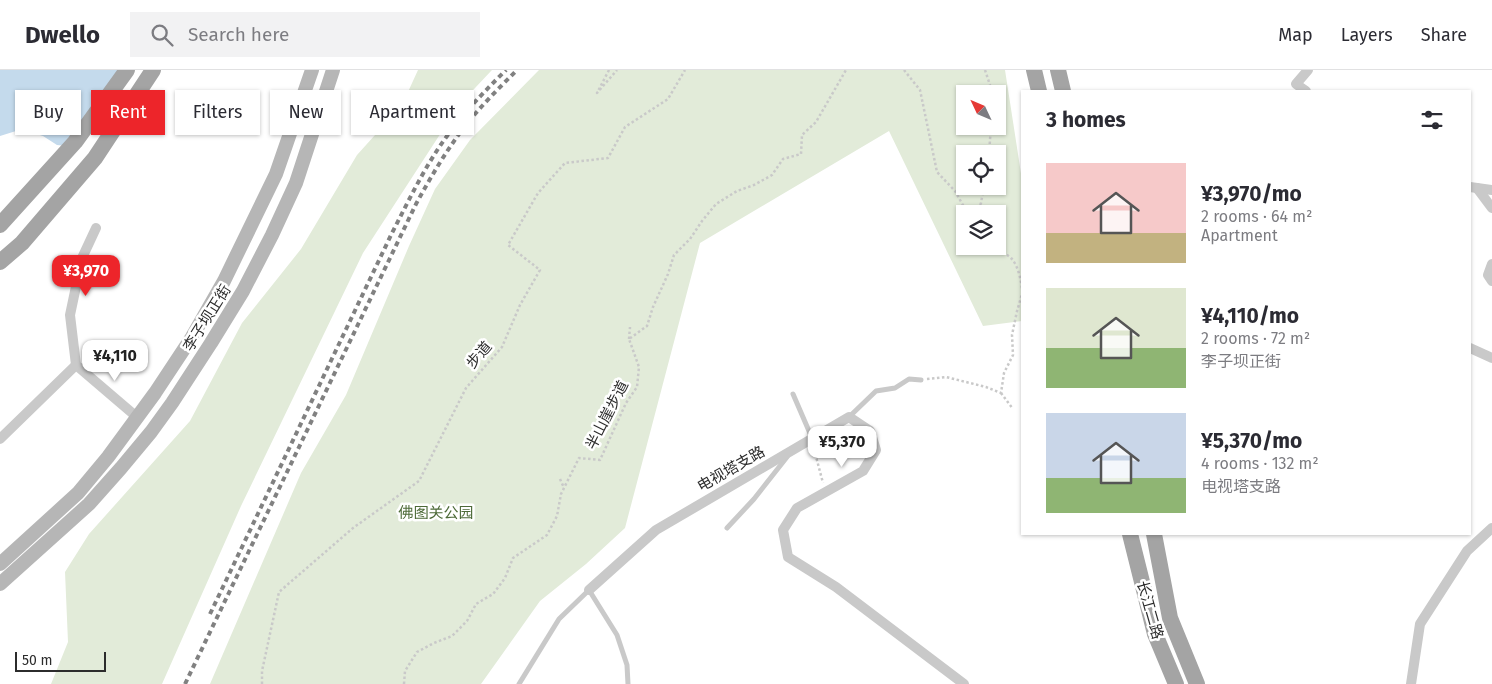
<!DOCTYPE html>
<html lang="en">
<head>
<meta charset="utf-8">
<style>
	body { margin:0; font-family:"Fira Sans","Noto Sans SC",sans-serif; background:#f2f2f3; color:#2b2b33; height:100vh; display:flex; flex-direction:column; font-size:19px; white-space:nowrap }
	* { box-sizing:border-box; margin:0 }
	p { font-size:16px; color:#7c7c81 }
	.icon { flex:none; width:28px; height:28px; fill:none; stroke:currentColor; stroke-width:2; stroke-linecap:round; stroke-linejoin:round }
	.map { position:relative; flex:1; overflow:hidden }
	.panel { position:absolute; left:1021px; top:20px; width:450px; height:445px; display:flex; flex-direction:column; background:#fff; border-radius:0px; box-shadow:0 1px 4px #0004 }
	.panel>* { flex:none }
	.hud { position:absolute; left:15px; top:20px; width:475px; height:45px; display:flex; gap:10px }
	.needle { width:32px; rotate:314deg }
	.buttons { position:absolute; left:956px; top:15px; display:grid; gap:10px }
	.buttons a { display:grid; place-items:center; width:50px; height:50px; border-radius:0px; background:#fff; box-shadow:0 1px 4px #0004; font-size:25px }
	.scale { position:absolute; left:15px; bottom:12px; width:91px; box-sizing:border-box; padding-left:5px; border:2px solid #2c2c2c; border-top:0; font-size:14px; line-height:18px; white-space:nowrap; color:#2c2c2c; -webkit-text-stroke:4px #fff; paint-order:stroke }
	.price { position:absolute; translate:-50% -42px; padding:0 11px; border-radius:10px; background:#fff; color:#222; font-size:16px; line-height:32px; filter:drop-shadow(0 1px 2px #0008) }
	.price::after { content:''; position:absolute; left:50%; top:30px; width:15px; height:11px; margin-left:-8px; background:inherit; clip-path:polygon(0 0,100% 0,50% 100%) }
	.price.on { background:#ed252a; color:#fff }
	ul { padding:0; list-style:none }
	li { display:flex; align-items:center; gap:15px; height:125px; padding:0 25px }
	li span { display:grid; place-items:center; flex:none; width:140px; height:100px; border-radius:0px; color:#555 }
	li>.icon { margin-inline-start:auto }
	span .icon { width:60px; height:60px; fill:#fffc; stroke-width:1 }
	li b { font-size:21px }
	h2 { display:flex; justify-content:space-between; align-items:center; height:60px; padding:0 25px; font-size:21px }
	.tag { padding:0 18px; border-radius:0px; background:#fff; box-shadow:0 1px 4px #0004; font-size:18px; line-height:45px }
	.tag.on { background:#ed252a; color:#fff }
	header { display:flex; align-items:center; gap:30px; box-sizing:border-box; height:70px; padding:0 25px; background:#fff; border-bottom:1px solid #e1e1e2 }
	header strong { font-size:24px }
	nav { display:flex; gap:28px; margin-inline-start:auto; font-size:18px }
	.search { width:350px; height:45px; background:#f2f2f3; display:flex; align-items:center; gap:12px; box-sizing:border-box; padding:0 18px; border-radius:0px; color:#7c7c81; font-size:19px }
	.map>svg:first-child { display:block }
	.green { fill:#e2ebd9; fill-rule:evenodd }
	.water { fill:#c4daec }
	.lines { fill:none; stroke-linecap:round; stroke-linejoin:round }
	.path { stroke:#c9c9c9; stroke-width:2.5; stroke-dasharray:2.5 2.5; stroke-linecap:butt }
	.lane { stroke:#c9c9c9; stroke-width:5 }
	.street { stroke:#c9c9c9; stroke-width:10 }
	.secondary { stroke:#b6b6b6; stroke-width:14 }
	.primary { stroke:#a4a4a4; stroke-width:16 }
	.rail { stroke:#818181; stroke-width:4; stroke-dasharray:5 4; stroke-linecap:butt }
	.labels { text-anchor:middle; stroke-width:5; stroke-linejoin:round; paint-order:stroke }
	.street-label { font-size:15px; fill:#2c2c2c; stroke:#fff }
	.park-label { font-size:15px; fill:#4d6a38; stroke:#fff }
</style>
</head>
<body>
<header>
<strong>Dwello</strong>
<div class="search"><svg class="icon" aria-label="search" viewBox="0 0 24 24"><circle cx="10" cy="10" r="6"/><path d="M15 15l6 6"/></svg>Search here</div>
<nav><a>Map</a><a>Layers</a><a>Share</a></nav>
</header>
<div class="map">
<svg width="1492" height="614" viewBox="0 0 1492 614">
	<rect width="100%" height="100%" fill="#fff"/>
	<g class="green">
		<polygon points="418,0 492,0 459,35 363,183 241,436 162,614 51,614 68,572 65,502 89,464 190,351 242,253 301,179 357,85 402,35"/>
		<path d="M539,0H1005L1022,110V251L983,256L889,61L700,173L625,458L586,494L540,531L481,614H210L301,403L346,325L409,176L435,119L470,70ZM965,24H998V56H965ZM965,84H998V116H965ZM965,144H998V176H965Z"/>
	</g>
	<polygon class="water" points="0,0 124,0 77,77 57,75 43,66 30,62 16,61 0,66"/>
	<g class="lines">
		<g class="path">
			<polyline points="609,0 597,23 617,0"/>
			<polyline points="904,0 920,20 937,102 955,121 968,144"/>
			<polyline points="985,0 993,24"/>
			<polyline points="989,84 991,56"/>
			<polyline points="976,144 981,133 984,116"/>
			<path d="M995,176C999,183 1006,183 1011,188C1018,195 1021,210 1022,219"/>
			<polyline points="629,269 630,257"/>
			<polyline points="927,309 946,307 986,317 1001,323 1004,303 1013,285 1012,265 1017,241 1022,224"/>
			<polyline points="1001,323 1013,339"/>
			<polyline points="814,379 823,413"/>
			<polyline points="560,409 564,418"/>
			<polyline points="262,614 262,601 279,522 353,458 419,411 466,318 502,277 520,235 540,200 508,175 538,123 565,93 608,88 625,57 668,29 685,0"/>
			<polyline points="404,614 405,601 417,582 434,573 452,566 467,551 476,534 493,524 505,508 513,488 547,465 557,446 561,424 579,388 600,390 626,333 637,317 639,297 629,269 647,256 653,237 668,204 674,185 690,169 702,151 716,134 737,121 754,115 772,105 783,89 801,84 802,65 816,52 846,0"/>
		</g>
		<g class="lane">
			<polyline points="793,324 812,368"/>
			<polyline points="849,347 876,321 895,318 909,309 921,310"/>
			<polyline points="727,458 754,429 787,387"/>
			<polyline points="519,614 559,549 589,520 617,565 627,595 628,614"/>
		</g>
		<g class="street">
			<polyline points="1306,21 1296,14 1308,0"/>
			<polyline points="1470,117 1492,120"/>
			<polyline points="1477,118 1492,138"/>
			<polyline points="96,158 82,188 70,245 76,295 138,348"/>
			<polyline points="1492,194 1488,205 1492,211"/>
			<polyline points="1470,278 1492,288"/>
			<polyline points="0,369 76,295"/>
			<polyline points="589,520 656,460 849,347 870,361 876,380 863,401 797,438 783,460 788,487 836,517 964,614"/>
			<polyline points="1411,614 1420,554 1467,481 1492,458"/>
		</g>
		<g class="secondary">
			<polyline points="0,494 78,423 108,387 155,323 192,267 224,211 276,104 312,0"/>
			<polyline points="0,514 89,434 121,398 151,362 172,333 211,273 243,221 272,165 296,113 333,0"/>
		</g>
		<g class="primary">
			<polyline points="1034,0 1039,21"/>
			<polyline points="1058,0 1063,21"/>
			<polyline points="0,155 75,72 127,0"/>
			<polyline points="0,192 22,173 95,88 153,0"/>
			<polyline points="1130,464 1155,564 1176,614"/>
			<polyline points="1154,464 1170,548 1197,614"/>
		</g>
		<g class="rail">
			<path d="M210,544L392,163C409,130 425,96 447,66C464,42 485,21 506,0"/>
			<path d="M185,614L416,134C433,103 451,72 475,44C488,29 503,14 517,0"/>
		</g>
	</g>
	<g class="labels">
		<g class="street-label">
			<text transform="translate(207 248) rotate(-58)" y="5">李子坝正街</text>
			<text transform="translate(479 285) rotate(-49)" y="5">步道</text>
			<text transform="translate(607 345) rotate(-63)" y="5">半山崖步道</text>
			<text transform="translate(731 399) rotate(-30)" y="5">电视塔支路</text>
			<text transform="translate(1150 540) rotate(74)" y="5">长江二路</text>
		</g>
		<g class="park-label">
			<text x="436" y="448">佛图关公园</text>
		</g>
	</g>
</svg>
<div class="buttons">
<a><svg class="needle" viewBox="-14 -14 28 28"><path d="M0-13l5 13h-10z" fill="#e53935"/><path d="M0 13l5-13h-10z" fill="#7c7c81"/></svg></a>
<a><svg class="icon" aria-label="locate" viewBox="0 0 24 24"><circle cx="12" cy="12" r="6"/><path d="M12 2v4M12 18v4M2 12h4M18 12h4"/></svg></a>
<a><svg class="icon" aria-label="layers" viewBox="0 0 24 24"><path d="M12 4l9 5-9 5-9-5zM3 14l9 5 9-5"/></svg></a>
</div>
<div class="scale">50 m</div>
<b class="price on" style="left:86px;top:227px">¥3,970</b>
<b class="price" style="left:115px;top:312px">¥4,110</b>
<b class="price" style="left:842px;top:398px">¥5,370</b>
<div class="hud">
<a class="tag">Buy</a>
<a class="tag on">Rent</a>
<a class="tag">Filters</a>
<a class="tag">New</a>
<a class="tag">Apartment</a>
</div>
<section class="panel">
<h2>3 homes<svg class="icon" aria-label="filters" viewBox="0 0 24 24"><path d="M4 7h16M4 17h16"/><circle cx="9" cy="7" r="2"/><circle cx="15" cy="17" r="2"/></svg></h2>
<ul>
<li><span style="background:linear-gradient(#f6c9c9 70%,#c2b280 0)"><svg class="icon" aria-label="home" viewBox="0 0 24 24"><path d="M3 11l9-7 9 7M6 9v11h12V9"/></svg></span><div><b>¥3,970/mo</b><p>2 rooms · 64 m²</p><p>Apartment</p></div></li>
<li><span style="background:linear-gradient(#dfe7d0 60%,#8fb573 0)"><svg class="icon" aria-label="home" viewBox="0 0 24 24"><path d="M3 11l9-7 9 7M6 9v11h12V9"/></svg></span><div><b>¥4,110/mo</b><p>2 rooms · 72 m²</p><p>李子坝正街</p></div></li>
<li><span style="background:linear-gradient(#c9d6e8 65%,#8fb573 0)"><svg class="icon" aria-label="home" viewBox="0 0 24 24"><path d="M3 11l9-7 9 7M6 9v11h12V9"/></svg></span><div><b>¥5,370/mo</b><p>4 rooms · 132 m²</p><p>电视塔支路</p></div></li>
</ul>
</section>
</div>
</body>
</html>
